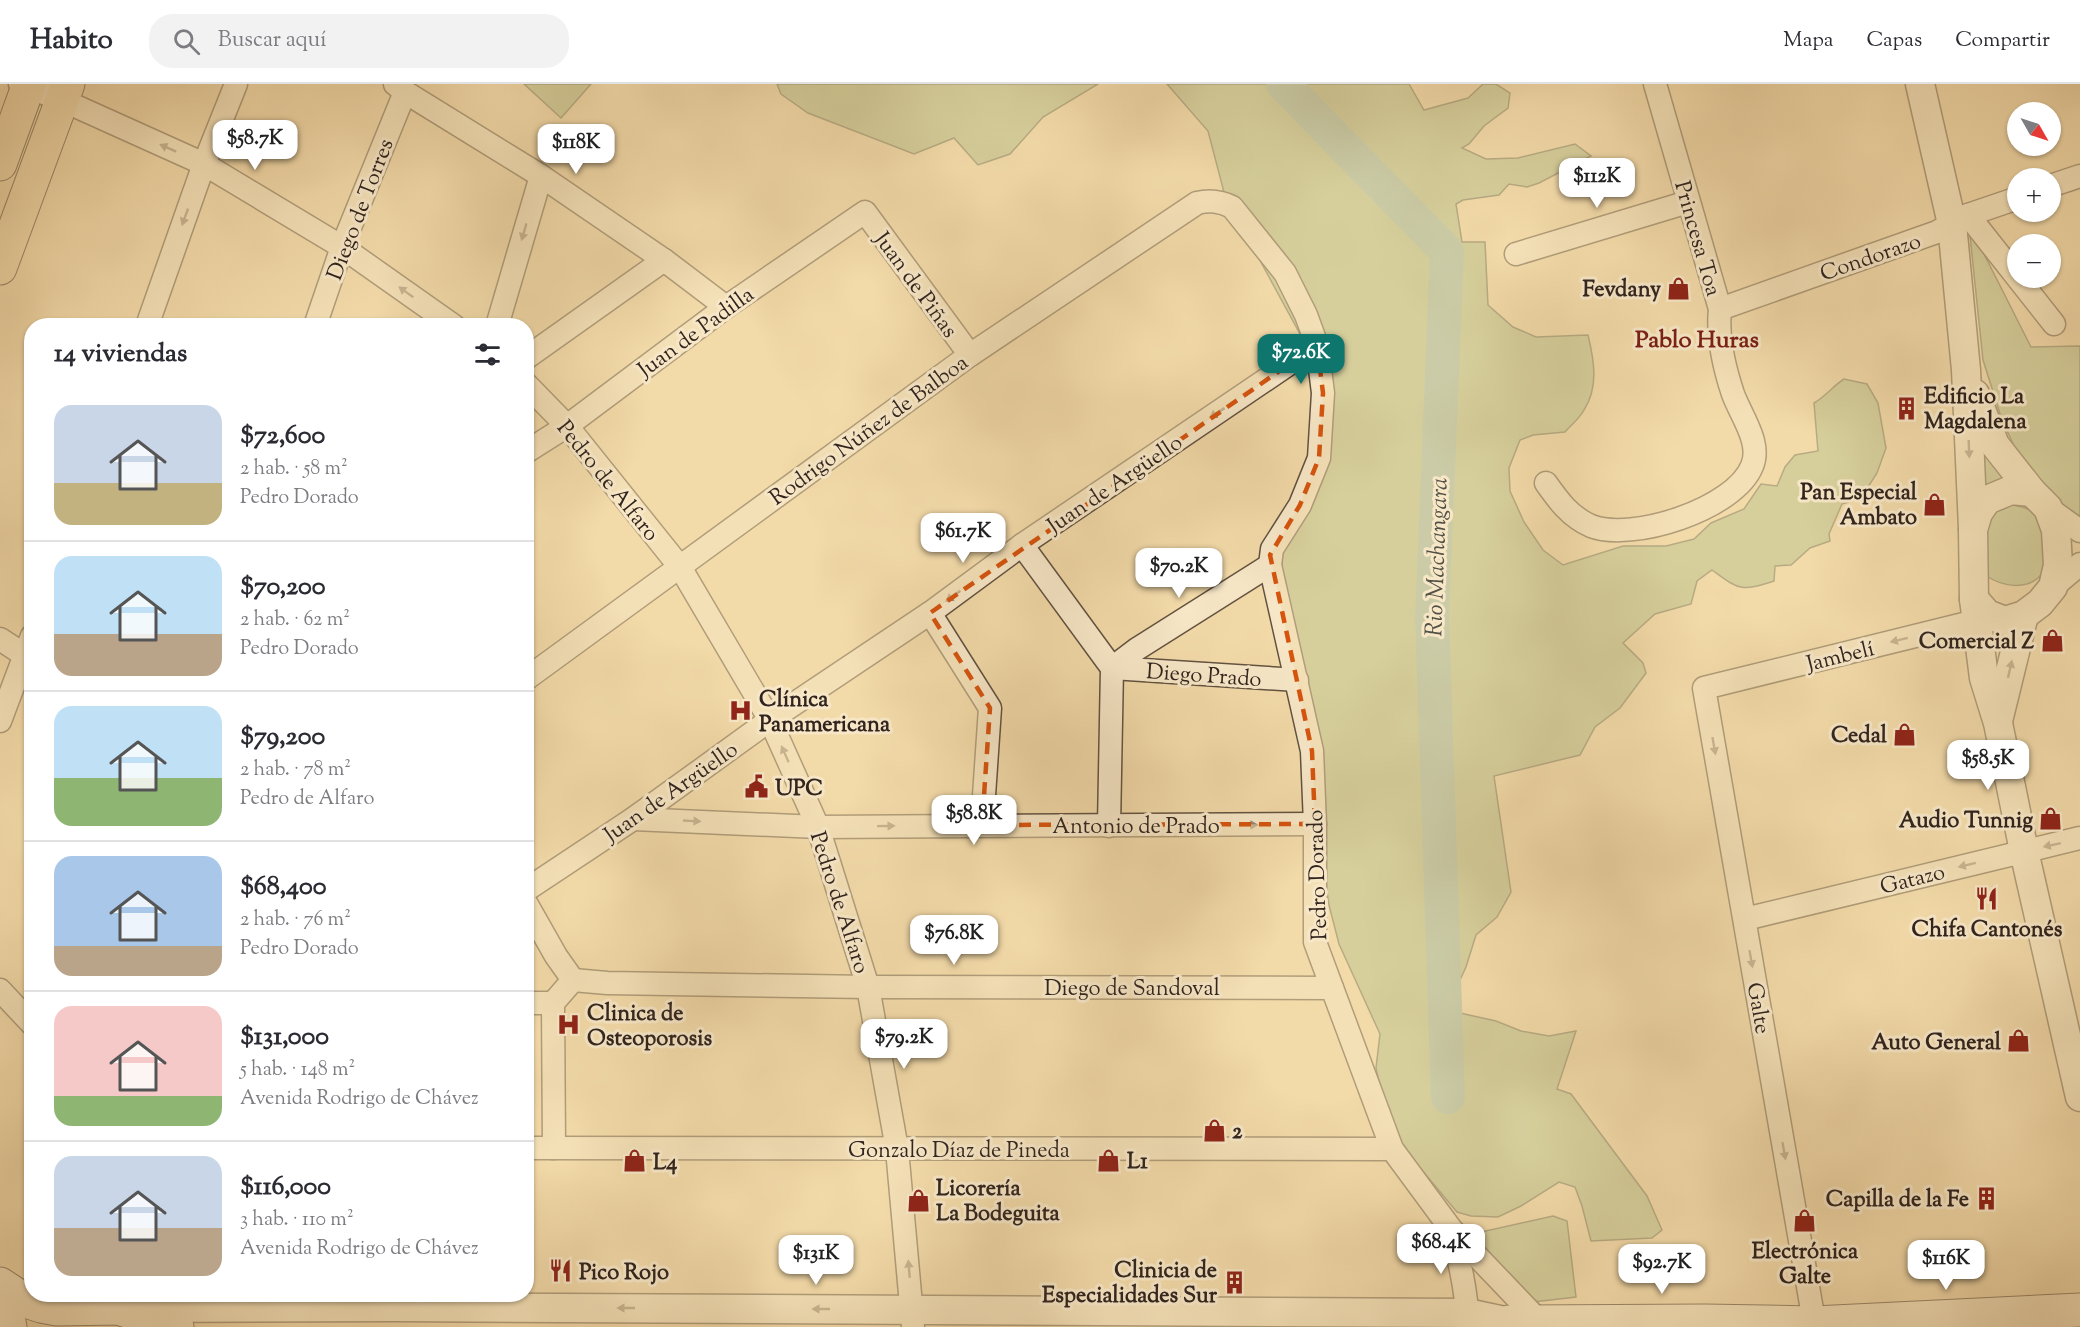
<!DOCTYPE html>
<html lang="es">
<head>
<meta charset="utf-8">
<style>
	body { margin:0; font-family:"Sorts Mill Goudy",serif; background:#f2f2f3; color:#2b2b33; height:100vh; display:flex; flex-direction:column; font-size:22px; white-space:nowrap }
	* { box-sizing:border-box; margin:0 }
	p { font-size:20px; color:#7c7c81 }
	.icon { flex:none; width:33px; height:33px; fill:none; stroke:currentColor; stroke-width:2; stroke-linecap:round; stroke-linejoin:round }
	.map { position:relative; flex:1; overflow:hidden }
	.side { position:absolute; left:24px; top:234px; width:510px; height:984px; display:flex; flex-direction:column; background:#fff; border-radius:24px; box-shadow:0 2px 4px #0004 }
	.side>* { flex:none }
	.needle { width:39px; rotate:129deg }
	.tools { position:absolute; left:2007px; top:18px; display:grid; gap:12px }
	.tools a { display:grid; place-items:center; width:54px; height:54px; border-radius:50%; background:#fff; box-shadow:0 2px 4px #0004; font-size:30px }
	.price { position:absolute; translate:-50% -51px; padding:0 14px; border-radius:12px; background:#fff; color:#222; font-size:20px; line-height:39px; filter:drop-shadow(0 2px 3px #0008) }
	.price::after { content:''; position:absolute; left:50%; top:36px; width:18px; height:14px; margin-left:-9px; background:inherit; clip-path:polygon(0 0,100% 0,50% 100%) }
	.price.current { background:#0f766e; color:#fff }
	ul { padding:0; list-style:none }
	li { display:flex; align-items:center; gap:18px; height:150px; padding:0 30px }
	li+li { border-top:2px solid #e1e1e2 }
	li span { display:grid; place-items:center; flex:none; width:168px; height:120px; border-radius:18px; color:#555 }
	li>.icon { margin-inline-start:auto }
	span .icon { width:72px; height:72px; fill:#fffc; stroke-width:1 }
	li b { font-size:26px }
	h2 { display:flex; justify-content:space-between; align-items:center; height:72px; padding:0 30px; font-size:26px }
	header { display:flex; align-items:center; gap:36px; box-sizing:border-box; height:84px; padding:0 30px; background:#fff; border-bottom:2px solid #e1e1e2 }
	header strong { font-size:28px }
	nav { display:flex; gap:33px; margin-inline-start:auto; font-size:21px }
	.search { width:420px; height:54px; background:#f2f2f3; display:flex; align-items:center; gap:15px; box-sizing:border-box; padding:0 21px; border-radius:24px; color:#7c7c81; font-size:22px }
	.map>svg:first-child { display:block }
	.green { fill:#b4c18d; stroke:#727256; stroke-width:1.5 }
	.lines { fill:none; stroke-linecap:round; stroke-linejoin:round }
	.river { stroke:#9cbba5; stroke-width:34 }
	.minor-casing { stroke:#625241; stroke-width:25 }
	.tertiary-casing { stroke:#625241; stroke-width:31 }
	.secondary-casing { stroke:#31241e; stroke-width:35 }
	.primary-casing { stroke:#31241e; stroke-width:35 }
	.minor { stroke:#f7e7c7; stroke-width:22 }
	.tertiary { stroke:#f7e7c7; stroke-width:28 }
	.secondary { stroke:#f7e7c7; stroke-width:33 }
	.primary { stroke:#f3daa9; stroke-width:33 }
	.oneway { fill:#948672 }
	.marked { fill:none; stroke:#d6540e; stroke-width:4.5; stroke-dasharray:12 8; stroke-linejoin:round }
	.labels { text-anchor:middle; stroke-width:6; stroke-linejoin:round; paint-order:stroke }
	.street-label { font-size:22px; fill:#31241e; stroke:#f7e7c7 }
	.poi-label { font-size:22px; font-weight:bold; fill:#31241e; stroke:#f7e7c7; text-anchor:start }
	.neighbourhood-label { font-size:24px; font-weight:bold; fill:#7a1f14; stroke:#f7e7c7 }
	.water-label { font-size:24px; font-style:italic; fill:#515146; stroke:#f7e7c7 }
</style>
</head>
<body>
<header>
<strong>Habito</strong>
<div class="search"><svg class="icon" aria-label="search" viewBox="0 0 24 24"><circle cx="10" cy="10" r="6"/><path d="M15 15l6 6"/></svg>Buscar aquí</div>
<nav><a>Mapa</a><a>Capas</a><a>Compartir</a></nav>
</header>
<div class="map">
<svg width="2080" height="1243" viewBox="0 0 2080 1243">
	<rect width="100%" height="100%" fill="#f3daa9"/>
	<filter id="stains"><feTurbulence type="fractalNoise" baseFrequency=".00333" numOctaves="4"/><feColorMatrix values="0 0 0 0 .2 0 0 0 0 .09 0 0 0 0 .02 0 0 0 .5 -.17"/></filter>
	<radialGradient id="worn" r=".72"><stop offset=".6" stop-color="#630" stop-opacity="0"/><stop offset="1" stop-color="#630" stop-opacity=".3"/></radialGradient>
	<g class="green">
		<polygon points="524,0 591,0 561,34"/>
		<polygon points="777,0 1098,0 1043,33 1010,70 978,81 954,54 914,70 808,29 781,10"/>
		<path d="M1167,0H1409L1424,26L1468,14L1483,0H1496L1510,9L1508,24L1484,42L1469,60L1462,64L1486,75L1518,74L1575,60L1591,72L1539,99L1527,103L1509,100L1499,111L1463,116L1456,120L1462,158H1485L1488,221L1513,243L1536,253L1588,251C1594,276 1599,303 1584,326C1580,334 1571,341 1565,348L1533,351L1520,356L1509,384L1510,407L1524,438L1543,466L1563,481L1623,462H1666L1694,455L1711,439L1744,425L1761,400L1777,402L1785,383L1795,371L1818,367L1814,319C1826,312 1833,302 1844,295L1867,300L1878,319L1886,364L1877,389L1861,414L1842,420L1829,450L1830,457L1810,464L1791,481L1775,482L1774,497C1740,508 1740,506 1712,486L1697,497L1691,520L1655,530L1623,559L1643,579L1646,589L1620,624L1595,643L1580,671L1494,692L1511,808L1497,833L1476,851L1466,883L1453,911L1460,929L1496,937L1521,947L1549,952L1576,947L1557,1005L1571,1010L1647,1112L1662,1146L1652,1154L1591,1157L1582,1122L1575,1103L1559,1098L1521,1122L1498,1133L1471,1132L1457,1128L1405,1066L1386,1029L1376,984L1380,950L1339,860L1329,821L1319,750L1272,493L1321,368L1313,274L1225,112L1208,47Z"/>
		<polygon points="1970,152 1983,168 2031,263 2080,262 2080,439 2023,381 2002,336 1983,276"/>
		<polygon points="1979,354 2007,397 1983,406"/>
		<path d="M2013,421C2037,425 2040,433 2052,453C2050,463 2048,482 2042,490C2027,508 2001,502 1985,491L1978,442L1999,424Z"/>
		<polygon points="1553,1132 1567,1137 1576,1213 1533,1218 1468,1151"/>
	</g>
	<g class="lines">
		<polyline class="river" points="1283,0 1447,168 1432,533 1448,1013"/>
		<defs>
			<g id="minor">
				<polyline points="20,0 62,16 204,80 342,163 454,242"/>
				<polyline points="395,0 405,8 541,92 664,176 726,223"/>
				<polyline points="2050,102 2080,92"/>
				<polyline points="1968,131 2054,240"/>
				<polyline points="1516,170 1688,118"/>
				<polyline points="1720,225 1937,148 1968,131 2018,114"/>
				<polyline points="147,242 204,80 236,0"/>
				<polyline points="315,242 342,163 405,8"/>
				<polyline points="497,242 541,92"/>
				<polyline points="526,274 664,176"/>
				<polyline points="526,300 567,342 680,483 770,636 818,743 868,903 897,1065 913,1243"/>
				<polyline points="526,368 567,342 726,223 865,128 970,271"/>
				<path d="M1546,399C1558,416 1570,433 1591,442C1632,458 1735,425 1752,382C1762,359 1741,332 1733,310C1724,283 1717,253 1720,225L1655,0"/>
				<polyline points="2048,424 2080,447"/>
				<polyline points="1022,461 1112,584 1109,742"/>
				<polyline points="2053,503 2080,480"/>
				<polyline points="930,529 990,624 982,741"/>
				<polyline points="0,555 32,576"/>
				<polyline points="1112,584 1137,565 1270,481"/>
				<polyline points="1112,584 1297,596"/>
				<path d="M526,595L970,271L1197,119C1210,116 1220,117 1232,123L1285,189L1306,231L1317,261L1323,309L1319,374L1300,421L1272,465L1270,481L1312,667L1315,740V858L1392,1065L1451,1145L1539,1237"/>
				<polyline points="0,637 32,552"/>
				<polyline points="633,735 818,743 1315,740"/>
				<polyline points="526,806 633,735 770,636 930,529 1022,461 1317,261"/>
				<polyline points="526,819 556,872 573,896"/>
				<polyline points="1745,835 2080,754"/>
				<polyline points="573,896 607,899 868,903 1332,904"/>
				<polyline points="0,906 32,940"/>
				<polyline points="526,919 553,919"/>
				<polyline points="526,1064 1392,1065"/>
				<polyline points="554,1064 553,919 573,896"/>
				<path d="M1451,1146C1460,1177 1467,1210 1468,1243"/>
				<polyline points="1815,1243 1704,604 1976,537"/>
			</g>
			<g id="tertiary">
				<polyline points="1920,0 1952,140 1966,286 1973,444"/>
				<polyline points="2032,408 2011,406 1987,416 1978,429 1973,446 1974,515 1984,594 1998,639 2024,767 2080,1013"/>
				<polyline points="1974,515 1987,530 2005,537 2024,531 2040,519 2053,503 2058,481 2056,446 2048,424 2032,408 1995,361 1975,310"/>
				<polyline points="1998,637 2024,531"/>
				<polyline points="132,1224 395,1223 1467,1229 1509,1238"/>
			</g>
			<g id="secondary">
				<polyline points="0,1200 26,1217 41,1222 57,1225 118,1224 177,1243"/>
				<polyline points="0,1205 5,1218 10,1243"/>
				<polyline points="1497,1243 1509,1238 1705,1237 1814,1239 2080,1226"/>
			</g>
			<g id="primary">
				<polyline points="0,80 29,0"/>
				<polyline points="0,184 68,0"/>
			</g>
		</defs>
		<use href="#minor" class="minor-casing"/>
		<use href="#tertiary" class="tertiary-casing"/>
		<use href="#secondary" class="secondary-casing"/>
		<use href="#primary" class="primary-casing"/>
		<use href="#minor" class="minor"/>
		<use href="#tertiary" class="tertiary"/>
		<use href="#secondary" class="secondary"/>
		<use href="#primary" class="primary"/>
	</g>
	<defs><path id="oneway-solid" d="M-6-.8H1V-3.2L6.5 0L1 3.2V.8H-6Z" transform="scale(1.5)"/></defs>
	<g class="oneway">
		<use href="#oneway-solid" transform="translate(168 64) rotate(-156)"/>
		<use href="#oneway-solid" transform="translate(185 133) rotate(110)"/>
		<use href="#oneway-solid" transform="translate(524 148) rotate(106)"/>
		<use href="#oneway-solid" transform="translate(406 208) rotate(-144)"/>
		<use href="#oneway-solid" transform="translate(1217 329) rotate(146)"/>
		<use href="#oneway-solid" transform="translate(1969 365) rotate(88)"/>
		<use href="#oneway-solid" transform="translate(953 512) rotate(144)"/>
		<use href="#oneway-solid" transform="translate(1899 556) rotate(166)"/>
		<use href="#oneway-solid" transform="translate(2010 585) rotate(-77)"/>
		<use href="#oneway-solid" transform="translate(1714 662) rotate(80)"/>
		<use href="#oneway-solid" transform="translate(785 670) rotate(-114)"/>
		<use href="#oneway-solid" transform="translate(692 737) rotate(3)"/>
		<use href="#oneway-solid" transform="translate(1249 741)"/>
		<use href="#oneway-solid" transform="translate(886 742) rotate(-1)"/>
		<use href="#oneway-solid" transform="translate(2052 761) rotate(168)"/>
		<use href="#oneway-solid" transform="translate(1967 781) rotate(166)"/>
		<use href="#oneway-solid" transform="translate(1751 875) rotate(80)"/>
		<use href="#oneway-solid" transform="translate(1784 1067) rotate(80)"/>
		<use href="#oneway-solid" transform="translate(909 1185) rotate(-95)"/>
		<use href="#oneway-solid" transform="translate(626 1224) rotate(-180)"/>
		<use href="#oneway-solid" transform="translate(821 1225) rotate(-180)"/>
	</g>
	<path d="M0 0H2080V1243H0ZM1317,261L1323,309L1319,374L1300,421L1270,471L1312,667L1315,740L982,741L990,624L930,529Z" fill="#f3daa9" fill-opacity=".55" fill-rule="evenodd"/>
	<path class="marked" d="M1317,261L1323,309L1319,374L1300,421L1270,471L1312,667L1315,740L982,741L990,624L930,529Z"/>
	<defs>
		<symbol id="shop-bare" viewBox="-9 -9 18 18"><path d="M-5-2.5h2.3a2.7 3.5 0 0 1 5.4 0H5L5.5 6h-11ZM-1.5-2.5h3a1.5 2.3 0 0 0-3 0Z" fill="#8f2418" stroke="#f7e7c7" stroke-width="2.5" paint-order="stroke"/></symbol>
		<symbol id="building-bare" viewBox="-9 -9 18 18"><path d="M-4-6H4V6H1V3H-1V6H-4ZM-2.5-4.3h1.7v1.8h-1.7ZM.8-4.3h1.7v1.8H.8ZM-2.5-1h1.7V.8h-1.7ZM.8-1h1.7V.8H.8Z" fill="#8f2418" stroke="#f7e7c7" stroke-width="2.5" paint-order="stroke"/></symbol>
		<symbol id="hospital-bare" viewBox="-9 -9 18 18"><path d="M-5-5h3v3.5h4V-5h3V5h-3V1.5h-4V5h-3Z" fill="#8f2418" stroke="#f7e7c7" stroke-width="2.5" paint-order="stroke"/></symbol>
		<symbol id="civic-bare" viewBox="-9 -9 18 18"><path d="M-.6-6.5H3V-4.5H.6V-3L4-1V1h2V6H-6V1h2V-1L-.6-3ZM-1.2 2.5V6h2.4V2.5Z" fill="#8f2418" stroke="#f7e7c7" stroke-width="2.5" paint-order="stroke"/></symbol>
		<symbol id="restaurant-bare" viewBox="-9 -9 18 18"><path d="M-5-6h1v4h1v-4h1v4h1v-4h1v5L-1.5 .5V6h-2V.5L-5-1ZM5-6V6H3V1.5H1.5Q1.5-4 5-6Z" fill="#8f2418" stroke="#f7e7c7" stroke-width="2.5" paint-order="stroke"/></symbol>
	</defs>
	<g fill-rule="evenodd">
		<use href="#shop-bare" x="1662" y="188" width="33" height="33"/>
		<use href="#building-bare" x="1890" y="308" width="33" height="33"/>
		<use href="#shop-bare" x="1918" y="404" width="33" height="33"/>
		<use href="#shop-bare" x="2036" y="540" width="33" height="33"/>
		<use href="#hospital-bare" x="724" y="610" width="33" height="33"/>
		<use href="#shop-bare" x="1888" y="634" width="33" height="33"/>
		<use href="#civic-bare" x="740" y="686" width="33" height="33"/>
		<use href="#shop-bare" x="2034" y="718" width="33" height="33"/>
		<use href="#restaurant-bare" x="1970" y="798" width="33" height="33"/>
		<use href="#hospital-bare" x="552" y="924" width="33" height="33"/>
		<use href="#shop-bare" x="2002" y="940" width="33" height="33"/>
		<use href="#shop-bare" x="1198" y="1030" width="33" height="33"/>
		<use href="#shop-bare" x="1092" y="1060" width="33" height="33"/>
		<use href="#shop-bare" x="618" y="1060" width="33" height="33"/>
		<use href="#building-bare" x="1970" y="1098" width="33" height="33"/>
		<use href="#shop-bare" x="902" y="1100" width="33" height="33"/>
		<use href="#shop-bare" x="1788" y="1120" width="33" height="33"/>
		<use href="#restaurant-bare" x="544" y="1170" width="33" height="33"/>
		<use href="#building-bare" x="1218" y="1182" width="33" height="33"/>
	</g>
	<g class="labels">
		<g class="street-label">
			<text transform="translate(359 125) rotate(-69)" y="8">Diego de Torres</text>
			<text transform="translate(1699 154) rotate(74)" y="8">Princesa Toa</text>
			<text transform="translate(1870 172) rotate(-19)" y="8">Condorazo</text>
			<text transform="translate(917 200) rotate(54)" y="8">Juan de Piñas</text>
			<text transform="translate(695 247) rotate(-36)" y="8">Juan de Padilla</text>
			<text transform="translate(868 345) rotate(-36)" y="8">Rodrigo Núñez de Balboa</text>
			<text transform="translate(609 396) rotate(51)" y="8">Pedro de Alfaro</text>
			<text transform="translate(1114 399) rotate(-34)" y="8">Juan de Argüello</text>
			<text transform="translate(1840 571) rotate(-14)" y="8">Jambelí</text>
			<text transform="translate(1204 590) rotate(4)" y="8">Diego Prado</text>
			<text transform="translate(670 707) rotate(-35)" y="8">Juan de Argüello</text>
			<text x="1136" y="749">Antonio de Prado</text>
			<text transform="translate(1316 791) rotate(-92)" y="8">Pedro Dorado</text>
			<text transform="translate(1912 794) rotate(-14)" y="8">Gatazo</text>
			<text transform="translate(841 818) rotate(72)" y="8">Pedro de Alfaro</text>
			<text x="1132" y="911">Diego de Sandoval</text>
			<text transform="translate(1760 924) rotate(80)" y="8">Galte</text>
			<text x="959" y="1073">Gonzalo Díaz de Pineda</text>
		</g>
		<g class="poi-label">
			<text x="1661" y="212" text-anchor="end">Fevdany</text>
			<text x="1924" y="319">Edificio La<tspan x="1924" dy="25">Magdalena</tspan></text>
			<text x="1917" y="415" text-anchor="end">Pan Especial<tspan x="1917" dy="25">Ambato</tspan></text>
			<text x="2034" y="564" text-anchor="end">Comercial Z</text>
			<text x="759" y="622">Clínica<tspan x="759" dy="25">Panamericana</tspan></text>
			<text x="1887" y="658" text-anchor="end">Cedal</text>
			<text x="775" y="711">UPC</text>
			<text x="2033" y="743" text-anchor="end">Audio Tunnig</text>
			<text x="1987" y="852" text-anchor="middle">Chifa Cantonés</text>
			<text x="587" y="936">Clinica de<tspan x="587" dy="25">Osteoporosis</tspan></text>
			<text x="2001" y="965" text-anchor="end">Auto General</text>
			<text x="1232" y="1054">2</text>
			<text x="1127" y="1084">L1</text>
			<text x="653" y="1085">L4</text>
			<text x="936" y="1111">Licorería<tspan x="936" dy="25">La Bodeguita</tspan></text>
			<text x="1969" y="1122" text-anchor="end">Capilla de la Fe</text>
			<text x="1805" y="1174" text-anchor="middle">Electrónica<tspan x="1805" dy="25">Galte</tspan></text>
			<text x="1217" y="1193" text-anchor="end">Clinicia de<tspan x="1217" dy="25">Especialidades Sur</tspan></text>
			<text x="579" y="1195">Pico Rojo</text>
		</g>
		<g class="neighbourhood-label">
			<text x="1697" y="263">Pablo Huras</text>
		</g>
		<g class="water-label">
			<text transform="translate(1436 473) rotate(-88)" y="8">Rio Machangara</text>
		</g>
	</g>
	<rect width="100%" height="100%" filter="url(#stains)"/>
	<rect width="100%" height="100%" fill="url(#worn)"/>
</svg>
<div class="tools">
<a><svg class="needle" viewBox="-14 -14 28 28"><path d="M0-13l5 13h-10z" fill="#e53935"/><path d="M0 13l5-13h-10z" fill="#7c7c81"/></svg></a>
<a>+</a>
<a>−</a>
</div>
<b class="price" style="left:255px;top:87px">$58.7K</b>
<b class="price" style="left:576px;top:91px">$118K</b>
<b class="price" style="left:1597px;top:125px">$112K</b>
<b class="price current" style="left:1301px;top:301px">$72.6K</b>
<b class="price" style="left:963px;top:480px">$61.7K</b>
<b class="price" style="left:1179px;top:515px">$70.2K</b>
<b class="price" style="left:1988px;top:707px">$58.5K</b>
<b class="price" style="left:974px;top:762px">$58.8K</b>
<b class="price" style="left:954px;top:882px">$76.8K</b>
<b class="price" style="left:904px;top:986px">$79.2K</b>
<b class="price" style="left:1441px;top:1191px">$68.4K</b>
<b class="price" style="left:816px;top:1202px">$131K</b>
<b class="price" style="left:1946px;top:1207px">$116K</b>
<b class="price" style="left:1662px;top:1211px">$92.7K</b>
<section class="side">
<h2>14 viviendas<svg class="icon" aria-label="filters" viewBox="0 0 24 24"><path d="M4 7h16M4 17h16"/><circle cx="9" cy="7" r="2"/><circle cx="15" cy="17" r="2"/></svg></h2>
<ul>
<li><span style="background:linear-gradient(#c9d6e8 65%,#c2b280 0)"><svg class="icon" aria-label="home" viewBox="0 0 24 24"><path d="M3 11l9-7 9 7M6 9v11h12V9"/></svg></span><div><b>$72,600</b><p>2 hab. · 58 m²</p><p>Pedro Dorado</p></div></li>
<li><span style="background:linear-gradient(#bfe0f5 65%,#b9a48a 0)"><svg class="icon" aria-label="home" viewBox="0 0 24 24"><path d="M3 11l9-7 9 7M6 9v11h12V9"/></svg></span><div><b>$70,200</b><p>2 hab. · 62 m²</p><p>Pedro Dorado</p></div></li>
<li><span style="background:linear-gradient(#bfe0f5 60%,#8fb573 0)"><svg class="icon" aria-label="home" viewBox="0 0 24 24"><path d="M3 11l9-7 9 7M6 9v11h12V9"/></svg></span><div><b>$79,200</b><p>2 hab. · 78 m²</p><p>Pedro de Alfaro</p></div></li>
<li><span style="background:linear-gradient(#a9c7e8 75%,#b9a48a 0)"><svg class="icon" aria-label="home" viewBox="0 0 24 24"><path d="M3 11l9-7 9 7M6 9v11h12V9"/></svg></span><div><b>$68,400</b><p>2 hab. · 76 m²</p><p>Pedro Dorado</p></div></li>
<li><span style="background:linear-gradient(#f6c9c9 75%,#8fb573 0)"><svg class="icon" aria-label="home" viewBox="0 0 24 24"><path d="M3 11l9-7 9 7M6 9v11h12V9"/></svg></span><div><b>$131,000</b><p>5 hab. · 148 m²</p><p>Avenida Rodrigo de Chávez</p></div></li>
<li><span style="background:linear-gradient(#c9d6e8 60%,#b9a48a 0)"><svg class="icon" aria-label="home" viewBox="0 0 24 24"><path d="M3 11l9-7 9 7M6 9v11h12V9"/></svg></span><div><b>$116,000</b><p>3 hab. · 110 m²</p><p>Avenida Rodrigo de Chávez</p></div></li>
</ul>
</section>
</div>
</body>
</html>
